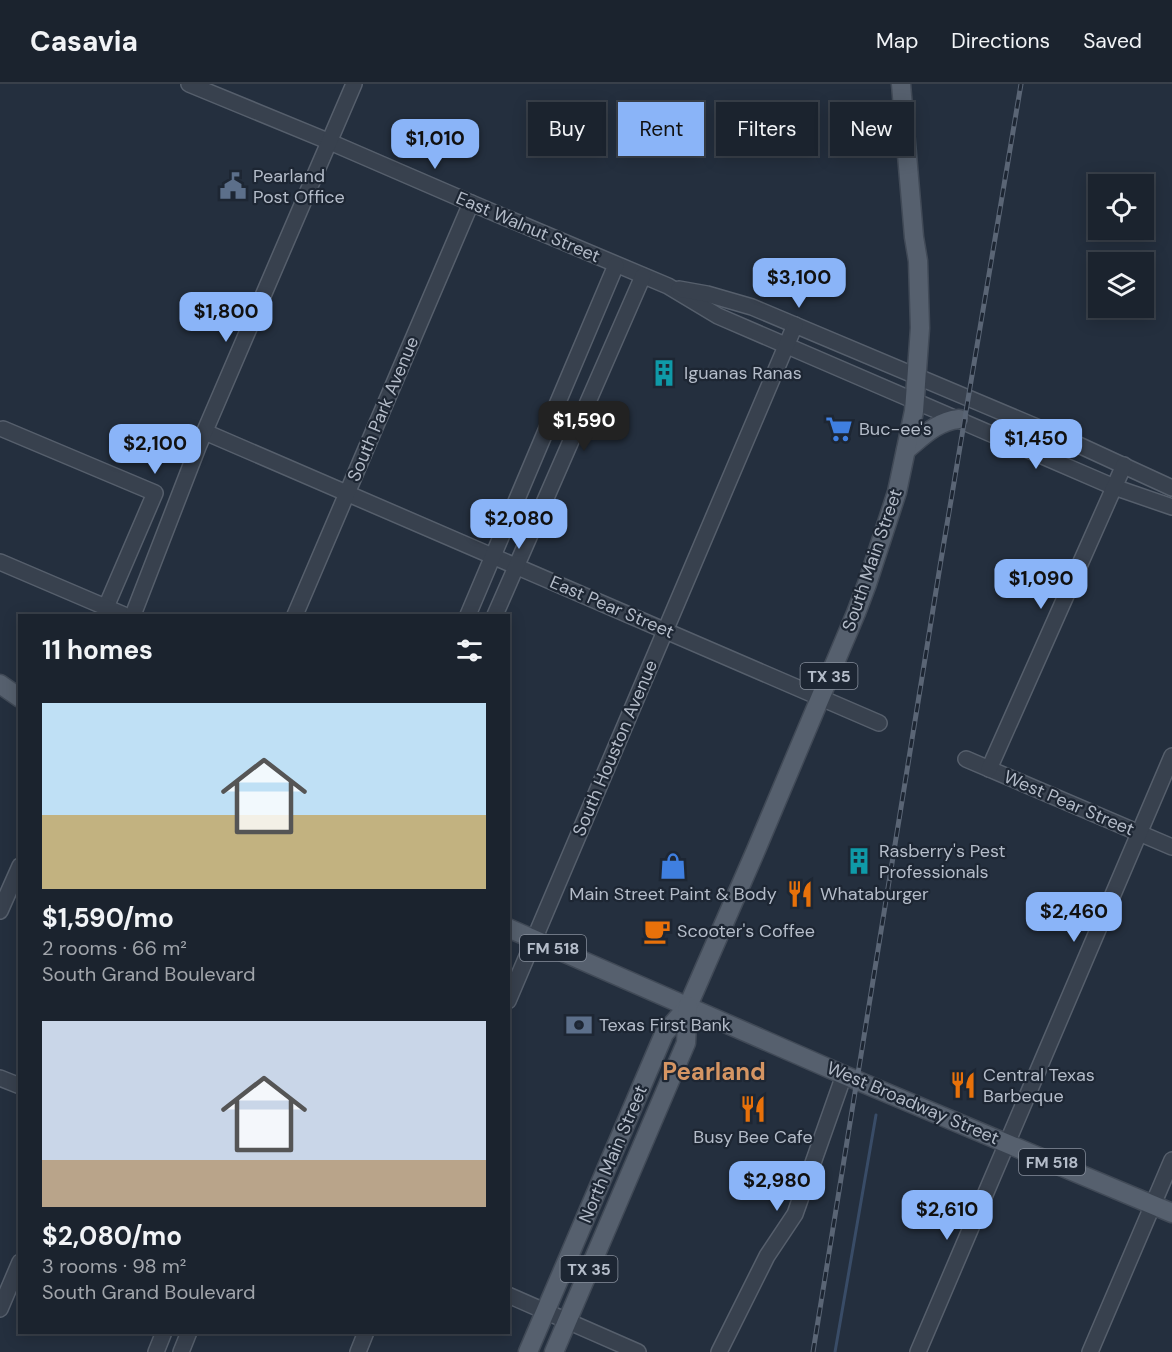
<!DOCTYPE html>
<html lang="en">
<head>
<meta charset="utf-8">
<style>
	body { margin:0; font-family:"DM Sans",sans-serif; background:#242b36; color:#f1f3f6; height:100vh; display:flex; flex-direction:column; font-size:22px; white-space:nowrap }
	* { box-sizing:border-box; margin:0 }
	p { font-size:20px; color:#a0a4aa }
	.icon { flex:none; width:33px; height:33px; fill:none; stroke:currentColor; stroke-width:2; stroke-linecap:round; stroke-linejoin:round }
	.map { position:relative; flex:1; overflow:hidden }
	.drawer { position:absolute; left:18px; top:530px; width:492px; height:720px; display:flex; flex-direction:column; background:#1b232e; border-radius:0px; box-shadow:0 3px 15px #0003,0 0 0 2px #39404a }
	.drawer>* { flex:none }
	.hud { position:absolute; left:528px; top:18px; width:554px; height:54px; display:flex; gap:12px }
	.controls { position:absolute; left:1088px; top:90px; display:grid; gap:12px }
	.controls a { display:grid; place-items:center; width:66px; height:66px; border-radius:0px; background:#1b232e; box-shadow:0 3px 15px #0003,0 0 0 2px #39404a; font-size:30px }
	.price { position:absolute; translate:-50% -51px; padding:0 14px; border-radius:12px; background:#8ab4f8; color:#111; font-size:20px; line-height:39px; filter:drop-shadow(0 2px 3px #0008) }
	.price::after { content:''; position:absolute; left:50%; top:36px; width:18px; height:14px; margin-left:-9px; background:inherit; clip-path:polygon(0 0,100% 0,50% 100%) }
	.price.on { background:#222; color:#fff }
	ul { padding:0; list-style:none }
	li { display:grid; align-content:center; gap:12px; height:318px; padding:0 24px }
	li span { display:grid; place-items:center; height:186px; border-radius:0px; color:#555 }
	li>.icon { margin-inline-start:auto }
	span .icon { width:108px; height:108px; fill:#fffc; stroke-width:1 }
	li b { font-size:26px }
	h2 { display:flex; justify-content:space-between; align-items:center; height:72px; padding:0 24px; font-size:26px }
	.pill { padding:0 21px; border-radius:0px; background:#1b232e; box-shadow:0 3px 15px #0003,0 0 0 2px #39404a; font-size:21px; line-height:54px }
	.pill.on { background:#8ab4f8; color:#111 }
	header { display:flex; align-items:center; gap:36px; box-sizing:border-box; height:84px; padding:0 30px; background:#1b232e; border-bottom:2px solid #39404a }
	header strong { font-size:28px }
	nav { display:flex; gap:33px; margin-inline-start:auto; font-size:21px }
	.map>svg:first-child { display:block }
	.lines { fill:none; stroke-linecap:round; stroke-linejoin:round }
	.stream { stroke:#394c67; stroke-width:3 }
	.minor-casing { stroke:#565f6c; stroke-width:18 }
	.major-casing { stroke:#414a57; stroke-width:21 }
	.minor { stroke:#38414e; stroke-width:15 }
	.major { stroke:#56606e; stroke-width:18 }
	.rail-casing { stroke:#5a6575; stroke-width:5 }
	.rail { stroke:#1d2633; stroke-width:3; stroke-dasharray:9; stroke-linecap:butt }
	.labels { text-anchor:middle; stroke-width:4.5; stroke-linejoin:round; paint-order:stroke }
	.shield { fill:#1d2633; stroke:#878f9c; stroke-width:1.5 }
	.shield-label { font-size:16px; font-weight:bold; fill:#b4bcc9 }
	.poi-label { font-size:18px; fill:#b4bcc9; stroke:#1d2633; text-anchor:start }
	.street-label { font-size:18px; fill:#b4bcc9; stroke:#1d2633 }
	.district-label { font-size:24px; font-weight:bold; fill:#d59563; stroke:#1d2633 }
</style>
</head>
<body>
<header>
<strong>Casavia</strong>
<nav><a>Map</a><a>Directions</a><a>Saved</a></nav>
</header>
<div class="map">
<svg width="1172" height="1268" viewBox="0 0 1172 1268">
	<rect width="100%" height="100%" fill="#242f3e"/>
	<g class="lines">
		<polyline class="stream" points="835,1268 876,1031"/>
		<defs>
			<g id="minor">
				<polyline points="189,0 330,58 471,119 668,202 718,232 1114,403 1172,423"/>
				<polyline points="679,205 707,210 752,223 1070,357 1172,404"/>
				<polyline points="3,345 155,409 106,523"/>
				<polyline points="205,348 879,639"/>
				<polyline points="0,478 124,531"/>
				<polyline points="133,531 198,363 354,0"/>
				<polyline points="295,531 471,119"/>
				<polyline points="468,531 616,181"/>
				<polyline points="495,531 643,192"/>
				<polyline points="966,675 1172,763"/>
				<polyline points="989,685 1124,381"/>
				<polyline points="0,827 20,782"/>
				<polyline points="508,917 795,241"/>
				<polyline points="0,994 20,1002"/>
				<polyline points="508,1211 638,1268"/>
				<polyline points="0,1225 20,1178"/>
				<polyline points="156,1268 164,1248"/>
				<polyline points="181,1268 189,1248"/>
				<polyline points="358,1268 366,1248"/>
				<polyline points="719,1268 767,1172 795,1130 844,991"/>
				<polyline points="918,1268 1172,672"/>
				<polyline points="1090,1268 1172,1076"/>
			</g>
			<g id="major">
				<path d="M906,366C922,353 937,337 959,335"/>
				<polyline points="0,600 20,614"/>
				<polyline points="508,844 844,991 1172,1129"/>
				<polyline points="528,1268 664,950 688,922 756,766 856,529 867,500 897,408 914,327 920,244 918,177 914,153 901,0"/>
				<polyline points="554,1268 686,959 688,922"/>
			</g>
		</defs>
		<use href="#minor" class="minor-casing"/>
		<use href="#major" class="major-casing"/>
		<use href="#minor" class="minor"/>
		<use href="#major" class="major"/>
		<defs>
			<polyline id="rail" points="813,1268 941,476 1021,0"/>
		</defs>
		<use href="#rail" class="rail-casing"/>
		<use href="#rail" class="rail"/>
	</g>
	<defs>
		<symbol id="civic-bare" viewBox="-9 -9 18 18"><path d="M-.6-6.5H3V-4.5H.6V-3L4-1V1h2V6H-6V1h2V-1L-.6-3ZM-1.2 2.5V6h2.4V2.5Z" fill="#5c6f8a" stroke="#1d2633" stroke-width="2.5" paint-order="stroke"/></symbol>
		<symbol id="building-bare" viewBox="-9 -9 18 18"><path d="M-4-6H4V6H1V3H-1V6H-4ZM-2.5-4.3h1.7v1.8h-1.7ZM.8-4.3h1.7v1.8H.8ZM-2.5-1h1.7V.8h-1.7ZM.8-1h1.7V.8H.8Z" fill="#0f9aa8" stroke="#1d2633" stroke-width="2.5" paint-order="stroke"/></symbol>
		<symbol id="supermarket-bare" viewBox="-9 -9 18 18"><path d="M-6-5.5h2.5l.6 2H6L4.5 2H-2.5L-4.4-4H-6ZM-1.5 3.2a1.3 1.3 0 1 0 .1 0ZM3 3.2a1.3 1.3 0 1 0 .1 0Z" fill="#3f7fe0" stroke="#1d2633" stroke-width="2.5" paint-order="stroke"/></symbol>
		<symbol id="shop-bare" viewBox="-9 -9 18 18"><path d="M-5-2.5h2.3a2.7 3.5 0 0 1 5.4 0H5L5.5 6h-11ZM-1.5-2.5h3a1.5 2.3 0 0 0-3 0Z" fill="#3f7fe0" stroke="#1d2633" stroke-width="2.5" paint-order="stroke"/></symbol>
		<symbol id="restaurant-bare" viewBox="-9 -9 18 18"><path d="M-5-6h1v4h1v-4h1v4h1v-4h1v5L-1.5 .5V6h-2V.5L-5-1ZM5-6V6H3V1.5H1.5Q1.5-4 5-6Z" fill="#e8710a" stroke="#1d2633" stroke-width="2.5" paint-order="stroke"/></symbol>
		<symbol id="cafe-bare" viewBox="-9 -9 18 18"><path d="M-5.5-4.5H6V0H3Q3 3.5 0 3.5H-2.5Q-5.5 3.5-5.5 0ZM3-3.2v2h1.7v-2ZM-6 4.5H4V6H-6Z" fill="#e8710a" stroke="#1d2633" stroke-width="2.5" paint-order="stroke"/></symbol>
		<symbol id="bank-bare" viewBox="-9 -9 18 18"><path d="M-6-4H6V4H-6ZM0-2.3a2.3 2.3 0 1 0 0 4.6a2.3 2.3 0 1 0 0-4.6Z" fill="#5c6f8a" stroke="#1d2633" stroke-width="2.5" paint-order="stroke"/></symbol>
	</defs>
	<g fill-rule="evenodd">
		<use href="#civic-bare" x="214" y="83" width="38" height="38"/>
		<use href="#building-bare" x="645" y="270" width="38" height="38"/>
		<use href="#supermarket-bare" x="820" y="326" width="38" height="38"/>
		<use href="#building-bare" x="840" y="758" width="38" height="38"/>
		<use href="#shop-bare" x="654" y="763" width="38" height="38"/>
		<use href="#restaurant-bare" x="781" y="791" width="38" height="38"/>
		<use href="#cafe-bare" x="638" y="828" width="38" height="38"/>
		<use href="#bank-bare" x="560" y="922" width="38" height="38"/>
		<use href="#restaurant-bare" x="944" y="982" width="38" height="38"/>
		<use href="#restaurant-bare" x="734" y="1006" width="38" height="38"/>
	</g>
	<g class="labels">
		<g class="shield">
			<rect x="800.5" y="579" width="57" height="26" rx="4.5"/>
			<rect x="520" y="851" width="66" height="26" rx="4.5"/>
			<rect x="1019" y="1065" width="66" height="26" rx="4.5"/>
			<rect x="560.5" y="1172" width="57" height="26" rx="4.5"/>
		</g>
		<g class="shield-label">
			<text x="829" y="598">TX 35</text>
			<text x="553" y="870">FM 518</text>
			<text x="1052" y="1084">FM 518</text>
			<text x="589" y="1191">TX 35</text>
		</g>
		<g class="poi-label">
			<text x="253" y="98">Pearland<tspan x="253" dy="21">Post Office</tspan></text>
			<text x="684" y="295">Iguanas Ranas</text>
			<text x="859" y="351">Buc-ee's</text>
			<text x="879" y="773">Rasberry's Pest<tspan x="879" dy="21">Professionals</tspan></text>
			<text x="673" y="816" text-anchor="middle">Main Street Paint &amp; Body</text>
			<text x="820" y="816">Whataburger</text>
			<text x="677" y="853">Scooter's Coffee</text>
			<text x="599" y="947">Texas First Bank</text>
			<text x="983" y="997">Central Texas<tspan x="983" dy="21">Barbeque</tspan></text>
			<text x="753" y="1059" text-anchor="middle">Busy Bee Cafe</text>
		</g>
		<g class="street-label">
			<text transform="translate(528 143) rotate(23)" y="6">East Walnut Street</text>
			<text transform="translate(383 325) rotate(-67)" y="6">South Park Avenue</text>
			<text transform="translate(872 476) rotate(-71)" y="6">South Main Street</text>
			<text transform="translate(612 523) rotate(23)" y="6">East Pear Street</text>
			<text transform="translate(615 664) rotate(-67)" y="6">South Houston Avenue</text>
			<text transform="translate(1069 719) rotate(23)" y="6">West Pear Street</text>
			<text transform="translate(913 1019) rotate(23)" y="6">West Broadway Street</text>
			<text transform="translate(613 1070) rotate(-67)" y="6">North Main Street</text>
		</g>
		<g class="district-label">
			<text x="714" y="996">Pearland</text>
		</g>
	</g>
</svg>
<div class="controls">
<a><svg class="icon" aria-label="locate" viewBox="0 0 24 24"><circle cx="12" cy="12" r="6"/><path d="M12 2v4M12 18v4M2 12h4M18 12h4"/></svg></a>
<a><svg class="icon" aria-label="layers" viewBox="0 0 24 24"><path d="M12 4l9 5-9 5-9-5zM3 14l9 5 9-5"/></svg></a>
</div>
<b class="price" style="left:435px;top:86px">$1,010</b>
<b class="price" style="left:799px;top:225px">$3,100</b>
<b class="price" style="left:226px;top:259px">$1,800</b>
<b class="price on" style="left:584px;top:368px">$1,590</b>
<b class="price" style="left:1036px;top:386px">$1,450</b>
<b class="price" style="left:155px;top:391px">$2,100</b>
<b class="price" style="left:519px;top:466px">$2,080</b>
<b class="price" style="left:1041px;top:526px">$1,090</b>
<b class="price" style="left:1074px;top:859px">$2,460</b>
<b class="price" style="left:777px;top:1128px">$2,980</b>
<b class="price" style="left:947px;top:1157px">$2,610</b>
<div class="hud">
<a class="pill">Buy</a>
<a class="pill on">Rent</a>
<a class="pill">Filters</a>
<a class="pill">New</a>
</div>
<section class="drawer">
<h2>11 homes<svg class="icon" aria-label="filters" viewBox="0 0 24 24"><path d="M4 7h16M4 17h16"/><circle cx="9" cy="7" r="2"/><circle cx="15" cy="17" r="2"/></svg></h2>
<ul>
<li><span style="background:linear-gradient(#bfe0f5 60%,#c2b280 0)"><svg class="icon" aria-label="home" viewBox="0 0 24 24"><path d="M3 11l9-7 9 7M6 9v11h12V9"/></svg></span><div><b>$1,590/mo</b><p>2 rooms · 66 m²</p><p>South Grand Boulevard</p></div></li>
<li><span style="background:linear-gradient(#c9d6e8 75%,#b9a48a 0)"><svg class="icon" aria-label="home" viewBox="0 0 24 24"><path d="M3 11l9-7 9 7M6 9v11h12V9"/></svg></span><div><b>$2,080/mo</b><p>3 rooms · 98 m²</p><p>South Grand Boulevard</p></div></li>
</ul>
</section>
</div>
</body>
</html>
